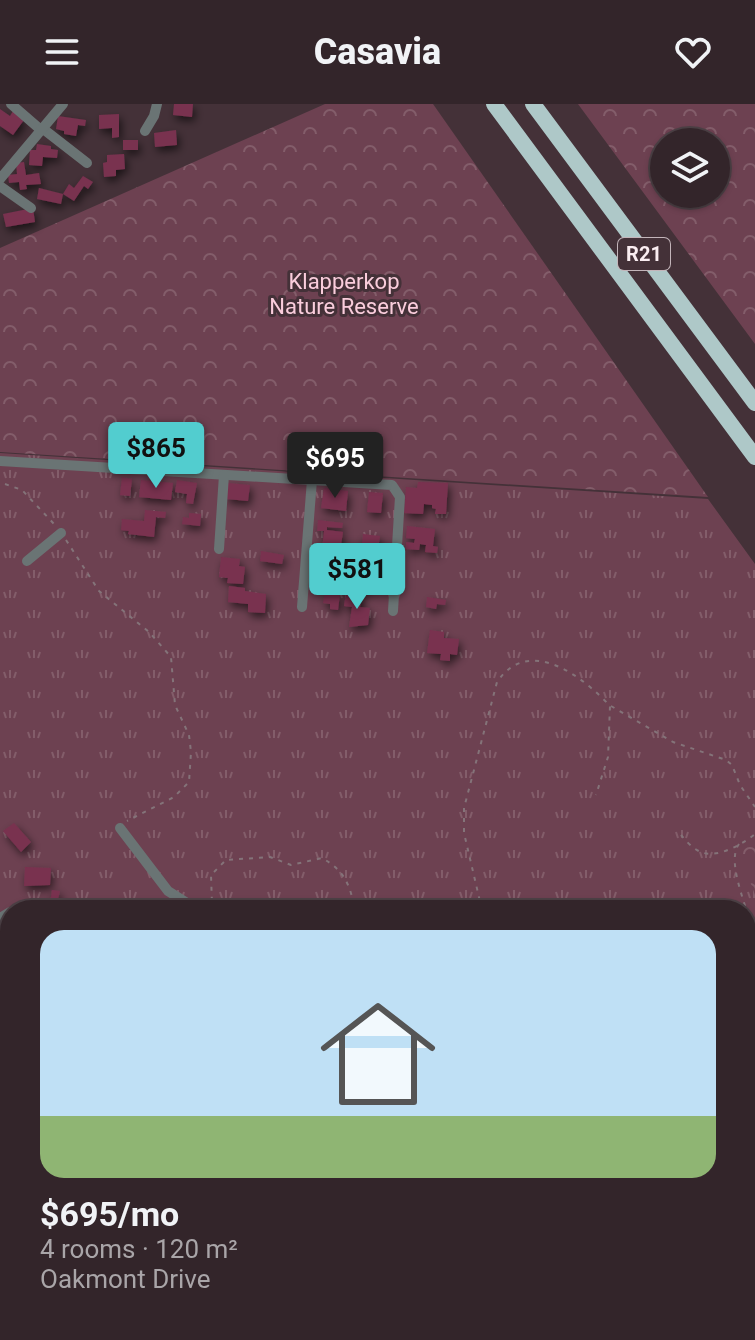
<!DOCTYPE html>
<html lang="en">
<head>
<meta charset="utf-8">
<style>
	body { margin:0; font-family:Roboto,sans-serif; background:#3e3136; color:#f1f3f6; height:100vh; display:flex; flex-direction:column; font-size:30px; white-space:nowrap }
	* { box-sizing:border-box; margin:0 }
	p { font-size:26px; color:#a9a5a8 }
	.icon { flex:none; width:44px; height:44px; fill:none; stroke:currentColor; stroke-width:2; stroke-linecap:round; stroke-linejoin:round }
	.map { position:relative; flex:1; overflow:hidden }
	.panel { position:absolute; left:0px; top:796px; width:756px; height:440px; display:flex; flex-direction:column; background:#33252a; border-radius:32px 32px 0 0; box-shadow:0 2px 6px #0004,0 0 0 2px #4e4247 }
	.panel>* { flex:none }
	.buttons { position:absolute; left:650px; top:24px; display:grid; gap:16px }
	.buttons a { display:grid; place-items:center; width:80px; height:80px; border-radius:50%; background:#33252a; box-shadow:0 2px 6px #0004,0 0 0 2px #4e4247; font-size:40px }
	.price { position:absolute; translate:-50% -68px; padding:0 18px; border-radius:8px; background:#52cdcf; color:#111; font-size:26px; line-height:52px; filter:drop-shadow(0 2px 4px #0008) }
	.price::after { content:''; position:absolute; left:50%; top:48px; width:24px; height:18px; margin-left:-12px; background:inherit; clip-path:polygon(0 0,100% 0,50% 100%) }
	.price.active { background:#222; color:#fff }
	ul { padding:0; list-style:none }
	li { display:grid; align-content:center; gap:16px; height:424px; padding:0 40px }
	li span { display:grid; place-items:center; height:248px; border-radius:24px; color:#555 }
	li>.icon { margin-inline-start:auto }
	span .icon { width:144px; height:144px; fill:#fffc; stroke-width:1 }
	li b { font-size:34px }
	header { display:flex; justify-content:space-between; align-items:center; height:104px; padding:0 40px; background:#33252a; font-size:36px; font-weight:800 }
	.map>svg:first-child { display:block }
	.grass { fill:url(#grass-tufts) }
	.forest { fill:url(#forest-crowns); fill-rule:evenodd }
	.building { fill:#79314f; filter:url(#shadow) }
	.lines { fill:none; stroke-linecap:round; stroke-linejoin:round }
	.path { stroke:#847379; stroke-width:2; stroke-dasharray:4 6; stroke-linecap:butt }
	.minor { stroke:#6a7474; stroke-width:10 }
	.highway { stroke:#aec8c8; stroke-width:16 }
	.labels { text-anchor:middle; stroke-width:6; stroke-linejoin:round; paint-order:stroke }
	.shield { fill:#443138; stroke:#c3b5ba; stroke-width:2 }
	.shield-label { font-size:20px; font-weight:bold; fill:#faedf1 }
	.park-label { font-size:22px; fill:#facddc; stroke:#443138 }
</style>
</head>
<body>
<header><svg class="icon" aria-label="menu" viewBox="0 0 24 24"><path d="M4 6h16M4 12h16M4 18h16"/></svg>Casavia<svg class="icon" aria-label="heart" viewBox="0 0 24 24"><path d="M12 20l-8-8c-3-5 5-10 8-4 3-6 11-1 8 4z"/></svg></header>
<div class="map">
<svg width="755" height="1236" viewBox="0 0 755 1236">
	<defs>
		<pattern id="grass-tufts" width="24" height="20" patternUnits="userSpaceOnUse" patternTransform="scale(2)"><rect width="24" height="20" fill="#6d4151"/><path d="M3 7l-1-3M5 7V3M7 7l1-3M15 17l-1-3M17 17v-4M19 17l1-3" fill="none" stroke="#835d6a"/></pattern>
		<pattern id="forest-crowns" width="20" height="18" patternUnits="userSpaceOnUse" patternTransform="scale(2)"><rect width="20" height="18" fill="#6d4151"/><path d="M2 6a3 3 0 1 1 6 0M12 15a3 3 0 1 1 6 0" fill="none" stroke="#835d6a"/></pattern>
		<filter id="shadow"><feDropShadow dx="2.5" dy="4.5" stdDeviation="4" flood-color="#0009"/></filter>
	</defs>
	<rect width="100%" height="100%" fill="#443138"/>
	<polygon class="grass" points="0,349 708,395 755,460 755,1236 124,1236 119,1226 746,1226 746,806 10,806 10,1002 0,981"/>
	<g class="forest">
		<polygon points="325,0 433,0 708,393 0,348 0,144"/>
		<path d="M578,0H755V240ZM716,38V90H664V38Z"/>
		<polygon points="755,733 755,791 738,744"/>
		<polygon points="0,982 10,1002 10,1218 0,1198"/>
		<polygon points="14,1226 120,1226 124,1236 8,1236"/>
	</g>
	<g class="building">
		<polygon points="174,0 193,0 192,13 173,11"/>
		<polygon points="0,5 10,12 13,7 24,16 13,31 0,22"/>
		<polygon points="119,10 119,33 112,34 112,24 99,25 99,11"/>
		<polygon points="58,12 86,16 85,22 78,21 76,32 64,30 64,27 56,25"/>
		<polygon points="176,26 177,41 155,43 154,29"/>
		<rect x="123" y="36" width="15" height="10"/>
		<polygon points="37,40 51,42 51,45 58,46 57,54 43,53 42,62 29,61 30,46 36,46"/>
		<polygon points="124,50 125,65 116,66 116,72 104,73 103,59 107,58 107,51"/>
		<polygon points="24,58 26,71 39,69 41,80 26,81 27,85 20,86 19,78 9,79 8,71 17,70 16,59"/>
		<polygon points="83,72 93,78 88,85 84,82 74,97 63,90 69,80 74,84"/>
		<polygon points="39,84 63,90 61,100 37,95"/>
		<polygon points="33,104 35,118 6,123 3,110"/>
		<polygon points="122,373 132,375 130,392 120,391"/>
		<polygon points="141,376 173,379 171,396 139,393"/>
		<polygon points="177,376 197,379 193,400 186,399 187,390 175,388"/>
		<polygon points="418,378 448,379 446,410 435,410 436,405 432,404 432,401 424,400 423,410 404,409 406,383 417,384"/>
		<polygon points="228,379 250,381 248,397 226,395"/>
		<polygon points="324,384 348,387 346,407 321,404"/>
		<polygon points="369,388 383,389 381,409 367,408"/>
		<polygon points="145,406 166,408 165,414 156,413 154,433 128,430 129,427 121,426 122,415 144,417"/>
		<polygon points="189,409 201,410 200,422 182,420 183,413 189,414"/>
		<polygon points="318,416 343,419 342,424 327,423 327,426 343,428 340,448 322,446 324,427 317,427"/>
		<polygon points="407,422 435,425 433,442 438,443 437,449 425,448 426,441 420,440 419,446 406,445 406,438 414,439 415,435 406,434"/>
		<polygon points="363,430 380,432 378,446 369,445 369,441 362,440"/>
		<polygon points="261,447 284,451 282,460 260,457"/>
		<polygon points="221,453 240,455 239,462 245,463 243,480 227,479 228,474 219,473"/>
		<polygon points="364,457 373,459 370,484 347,482 349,467 363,469"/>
		<polygon points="229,482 245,484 245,487 266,490 265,509 248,508 248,500 228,498"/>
		<polygon points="325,489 340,490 338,506 330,505 330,500 323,499"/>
		<polygon points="346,489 362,491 360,503 370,504 368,521 349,523 352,503 344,502"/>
		<polygon points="427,493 446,496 445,501 437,500 436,505 426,503"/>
		<polygon points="430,526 444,528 444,534 459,535 457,551 450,550 450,557 440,556 441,550 427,549"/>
		<polygon points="14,719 31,738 21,748 3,727"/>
		<polygon points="25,763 51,764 50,781 24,782"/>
		<polygon points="52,786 60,787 57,799 71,801 69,806 49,806"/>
		<polygon points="10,868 10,886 0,888 0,874"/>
	</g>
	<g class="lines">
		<g class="path">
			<polyline points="5,380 22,386 55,421"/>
			<polyline points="66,436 99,487 149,528 171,553 175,601 189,631 191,648 189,678 174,693 127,717"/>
			<polyline points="611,602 673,638 726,656 732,661 740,681 755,703"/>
			<path d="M681,731C686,737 693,745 701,748C717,755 743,740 755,730"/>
			<path d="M739,740C725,759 750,807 752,830"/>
			<path d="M215,806L212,800L211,771L226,756L270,753L291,761L322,754C345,767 350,781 355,806"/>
			<path d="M482,806L464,729V704L497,578C529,531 582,572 610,602L608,653L596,691"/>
		</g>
		<g class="minor">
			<polyline points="11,0 41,26"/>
			<polyline points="42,24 87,59"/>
			<polyline points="145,27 154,12 157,0"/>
			<polyline points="0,75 63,0"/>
			<polyline points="0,82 31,104"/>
			<polyline points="0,357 392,381 400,393 393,507"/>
			<polyline points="219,445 224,371"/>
			<polyline points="27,457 61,429"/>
			<polyline points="302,503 312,376"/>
			<polyline points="120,724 168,787 198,806"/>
			<polyline points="0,814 10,808"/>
			<polyline points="0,919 10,913"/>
			<polyline points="397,1226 401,1236"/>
			<polyline points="443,1226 447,1236"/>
			<polyline points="635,1226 638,1236"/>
			<polyline points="710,1236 711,1226"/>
		</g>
		<g class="highway">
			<polyline points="494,0 755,353"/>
			<polyline points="533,0 755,299"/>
		</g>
	</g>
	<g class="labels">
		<rect class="shield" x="618" y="134" width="52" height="32" rx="6"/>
		<g class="shield-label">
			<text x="644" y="157">R21</text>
		</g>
		<g class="park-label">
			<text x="344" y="185">Klapperkop<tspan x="344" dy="25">Nature Reserve</tspan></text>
		</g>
	</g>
</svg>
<div class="buttons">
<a><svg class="icon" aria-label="layers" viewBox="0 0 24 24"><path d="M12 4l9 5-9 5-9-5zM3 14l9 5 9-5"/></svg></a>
</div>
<b class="price" style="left:156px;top:386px">$865</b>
<b class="price active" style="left:335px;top:396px">$695</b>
<b class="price" style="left:357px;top:507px">$581</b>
<section class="panel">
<ul>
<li><span style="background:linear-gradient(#bfe0f5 75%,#8fb573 0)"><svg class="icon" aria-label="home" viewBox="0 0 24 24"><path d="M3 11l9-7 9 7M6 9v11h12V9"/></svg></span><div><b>$695/mo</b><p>4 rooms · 120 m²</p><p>Oakmont Drive</p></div></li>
</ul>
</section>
</div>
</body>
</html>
